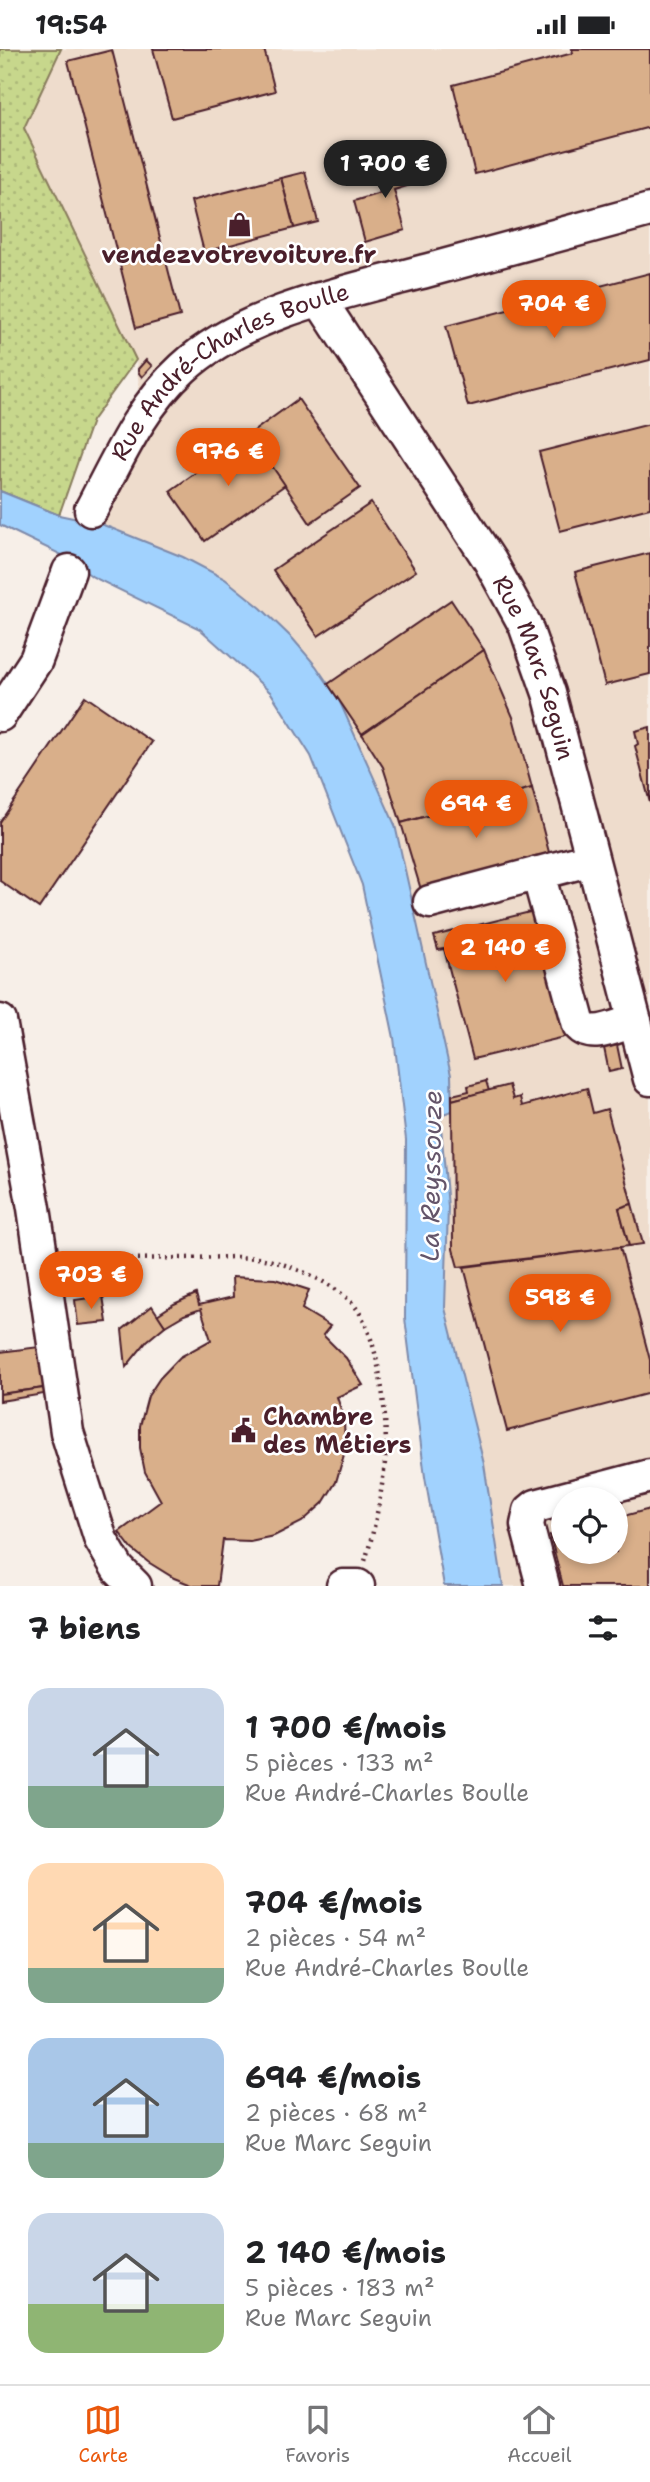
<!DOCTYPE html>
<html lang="fr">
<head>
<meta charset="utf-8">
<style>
	body { margin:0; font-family:"Shantell Sans",sans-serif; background:#f6f6f6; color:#202124; height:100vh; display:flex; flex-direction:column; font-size:26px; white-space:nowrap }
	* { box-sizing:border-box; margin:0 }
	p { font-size:23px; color:#757577 }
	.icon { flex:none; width:38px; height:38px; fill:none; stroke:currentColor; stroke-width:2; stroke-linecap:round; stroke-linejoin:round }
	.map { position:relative; height:1537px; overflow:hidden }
	.sheet { display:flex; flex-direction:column; background:#fff; flex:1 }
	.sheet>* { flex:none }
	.fabs { position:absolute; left:551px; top:1438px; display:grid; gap:14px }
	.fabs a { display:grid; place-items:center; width:77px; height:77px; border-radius:50%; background:#fff; box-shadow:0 4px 10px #0003; font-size:35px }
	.price { position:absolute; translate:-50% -60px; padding:0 16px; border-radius:24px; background:#ea580c; color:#fff; font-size:23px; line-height:46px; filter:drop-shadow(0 2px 4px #0008) }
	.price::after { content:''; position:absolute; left:50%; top:42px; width:21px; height:16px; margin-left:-10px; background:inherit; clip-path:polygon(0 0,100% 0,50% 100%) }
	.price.current { background:#222; color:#fff }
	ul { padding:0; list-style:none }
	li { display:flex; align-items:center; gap:21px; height:175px; padding:0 28px }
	li span { display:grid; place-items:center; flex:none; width:196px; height:140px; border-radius:21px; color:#555 }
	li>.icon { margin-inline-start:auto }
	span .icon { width:84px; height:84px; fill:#fffc; stroke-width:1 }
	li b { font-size:30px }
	h2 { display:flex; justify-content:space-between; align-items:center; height:84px; padding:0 28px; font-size:30px }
	.status { display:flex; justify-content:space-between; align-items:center; height:49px; padding:0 35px; background:#fff; direction:ltr }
	.status svg { height:19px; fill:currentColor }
	.menu { display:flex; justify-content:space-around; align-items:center; height:98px; border-top:2px solid #e0e0e0; background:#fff; font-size:19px; color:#757577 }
	.menu a { display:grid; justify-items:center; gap:4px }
	.menu .current { color:#ea580c }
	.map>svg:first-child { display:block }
	.built { fill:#eedccc; fill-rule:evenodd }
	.grass { fill:url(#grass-dots); stroke:#887b5c; stroke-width:2 }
	.water { fill:#a1d2fe; stroke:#7e8aaa; stroke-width:2 }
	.building { fill:#d9af8a; stroke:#4a1f2b; stroke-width:2 }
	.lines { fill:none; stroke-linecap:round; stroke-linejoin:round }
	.minor-casing { stroke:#4a1f2b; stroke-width:37 }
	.path { stroke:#4a1f2b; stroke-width:4.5; stroke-dasharray:2 5; stroke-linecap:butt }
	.minor { stroke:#fff; stroke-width:32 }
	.labels { text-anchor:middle; stroke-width:5; stroke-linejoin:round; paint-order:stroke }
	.poi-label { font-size:24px; font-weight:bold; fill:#4a1f2b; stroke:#fff }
	.street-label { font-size:24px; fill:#4a1f2b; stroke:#fff }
	.water-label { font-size:26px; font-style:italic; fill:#64556a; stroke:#fff }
</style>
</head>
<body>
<div class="status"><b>19:54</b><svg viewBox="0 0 49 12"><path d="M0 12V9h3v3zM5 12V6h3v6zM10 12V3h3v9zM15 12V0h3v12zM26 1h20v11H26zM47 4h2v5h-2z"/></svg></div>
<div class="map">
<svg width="650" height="1537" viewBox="0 0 650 1537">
	<defs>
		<pattern id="grass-dots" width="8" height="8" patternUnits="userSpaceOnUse" patternTransform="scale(1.75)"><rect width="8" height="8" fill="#c7d78c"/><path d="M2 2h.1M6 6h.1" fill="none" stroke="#acb879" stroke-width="1.8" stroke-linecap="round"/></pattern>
	</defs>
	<rect width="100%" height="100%" fill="#f7efe8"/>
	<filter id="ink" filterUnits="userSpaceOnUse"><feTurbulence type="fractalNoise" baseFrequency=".0143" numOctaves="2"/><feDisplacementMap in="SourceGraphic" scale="14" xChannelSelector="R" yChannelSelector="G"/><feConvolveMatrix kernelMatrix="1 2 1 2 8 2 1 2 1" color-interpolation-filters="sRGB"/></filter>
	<g filter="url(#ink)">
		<path class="built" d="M61,0H650V1537H503L484,1415L445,1259L448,1158L440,1065L339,651L316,617L293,590L225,530L183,508L101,475L145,392L136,311L24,79ZM564,1451H616V1503H564Z"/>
		<polygon class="grass" points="0,0 61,0 24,79 136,311 92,372 59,466 0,442"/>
		<polygon class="water" points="0,442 59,466 101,475 183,508 225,530 261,559 293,590 316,617 339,651 395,776 451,1026 452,1062 440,1066 448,1158 445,1259 484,1415 503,1537 444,1537 425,1428 405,1269 406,1091 394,989 362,836 311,707 271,644 200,580 93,528 62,506 0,476"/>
		<g class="building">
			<polygon points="153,0 264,0 275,42 172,69"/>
			<polygon points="572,0 650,0 650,78 475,125 453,36 573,4"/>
			<polygon points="112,1 180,267 136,279 68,12"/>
			<polygon points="411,108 417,134 394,141 405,181 365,193 354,152 380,144 372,119"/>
			<polygon points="305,123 318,173 294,179 281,129"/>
			<polygon points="281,129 294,179 204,203 191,152"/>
			<polygon points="650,224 650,311 468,357 446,277"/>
			<polygon points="146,311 152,317 142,328 138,323 138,320"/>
			<polygon points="298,350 360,439 310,474 250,385"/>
			<polygon points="650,375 650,459 560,482 539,403"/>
			<polygon points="250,385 285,436 205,492 170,442"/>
			<polygon points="371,454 416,522 318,587 273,521"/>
			<polygon points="650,504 650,625 605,636 575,523"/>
			<polygon points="451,551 484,601 362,685 328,635"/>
			<polygon points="484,601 513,668 532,739 401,774 383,718 362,685"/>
			<polygon points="85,647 152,693 39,859 0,832 0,773"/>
			<polygon points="650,678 650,754 635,697 638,695 635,682"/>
			<polygon points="532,739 550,807 422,844 401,774"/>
			<polygon points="538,861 569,987 473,1010 444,900 438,901 434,887"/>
			<polygon points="617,996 622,1020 609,1023 604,999"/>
			<polygon points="486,1032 489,1042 452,1051 452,1046 469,1042 468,1037"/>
			<polygon points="509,1036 513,1050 520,1048 522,1057 587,1039 593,1064 607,1060 632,1155 619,1159 629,1197 458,1218 453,1200 452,1051"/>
			<polygon points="632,1155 643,1195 629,1197 619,1159"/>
			<polygon points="620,1198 650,1311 650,1344 507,1382 464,1218"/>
			<polygon points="232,1228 275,1230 309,1241 302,1260 330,1277 323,1286 346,1309 363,1336 337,1348 344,1369 345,1402 336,1433 323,1454 302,1473 274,1487 250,1492 223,1491 217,1537 194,1537 174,1529 148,1513 132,1500 119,1483 161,1452 145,1423 140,1399 140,1377 148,1347 160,1329 180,1308 211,1291 201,1260 184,1266 165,1277 157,1266 174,1255 196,1245 199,1256 233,1248"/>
			<polygon points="103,1247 107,1273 78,1276 75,1251"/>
			<polygon points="152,1257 165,1277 147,1292 126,1318 122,1281"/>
			<polygon points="39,1298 44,1339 0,1345 0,1303"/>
			<polygon points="44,1339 44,1345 0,1352 0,1345"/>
			<polygon points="650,1460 650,1537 563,1537 550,1486 564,1483 564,1503 616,1503 616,1469"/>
		</g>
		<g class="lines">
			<defs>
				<g id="minor">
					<path id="s1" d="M319,250L490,512L525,576L549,644L650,1030"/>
					<path id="s2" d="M91,461C118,410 140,358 183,319C245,262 350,242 429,221C502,201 576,181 650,161"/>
					<polyline points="0,666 36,611 69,522"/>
					<path d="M538,824L579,976C592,991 618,976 635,972"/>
					<polyline points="430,853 592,810"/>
					<polyline points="0,972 34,1159 67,1383 101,1491 118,1520 135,1537"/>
					<polyline points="343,1537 358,1537"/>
					<polyline points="543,1537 527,1476 530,1462 536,1457 650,1427"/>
				</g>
			</defs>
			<use href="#minor" class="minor-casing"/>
			<path class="path" d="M68,1211L237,1208C245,1209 255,1208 264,1210C292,1216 340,1236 357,1260C381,1294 390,1381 384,1422C380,1452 374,1483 365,1512"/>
			<use href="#minor" class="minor"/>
		</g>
	</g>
	<defs>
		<symbol id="shop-bare" viewBox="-9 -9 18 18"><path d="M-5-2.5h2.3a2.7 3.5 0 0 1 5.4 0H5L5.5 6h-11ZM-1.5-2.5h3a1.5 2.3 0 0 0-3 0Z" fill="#4a1f2b" stroke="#fff" stroke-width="2.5" paint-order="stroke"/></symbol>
		<symbol id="civic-bare" viewBox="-9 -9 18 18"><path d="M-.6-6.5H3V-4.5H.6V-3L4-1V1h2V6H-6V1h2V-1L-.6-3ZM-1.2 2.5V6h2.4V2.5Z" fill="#4a1f2b" stroke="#fff" stroke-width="2.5" paint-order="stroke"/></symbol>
	</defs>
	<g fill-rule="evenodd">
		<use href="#shop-bare" x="222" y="158" width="35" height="35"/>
		<use href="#civic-bare" x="226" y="1364" width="35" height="35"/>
	</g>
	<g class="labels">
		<g class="poi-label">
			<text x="239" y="214">vendezvotrevoiture.fr</text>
			<text x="263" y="1376" text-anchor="start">Chambre<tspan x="263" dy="28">des Métiers</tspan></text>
		</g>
		<g class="street-label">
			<text dy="8" stroke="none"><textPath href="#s2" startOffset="206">Rue André-Charles Boulle</textPath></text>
			<text dy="8" stroke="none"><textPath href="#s1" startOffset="429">Rue Marc Seguin</textPath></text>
		</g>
		<g class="water-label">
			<text transform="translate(431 1127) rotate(-89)" y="9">La Reyssouze</text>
		</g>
	</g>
</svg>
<div class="fabs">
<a><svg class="icon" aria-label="locate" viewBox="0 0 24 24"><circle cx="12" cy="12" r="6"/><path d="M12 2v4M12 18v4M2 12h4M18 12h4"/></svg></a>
</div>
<b class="price current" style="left:385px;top:151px">1 700 €</b>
<b class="price" style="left:554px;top:291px">704 €</b>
<b class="price" style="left:228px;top:439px">976 €</b>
<b class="price" style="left:476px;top:791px">694 €</b>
<b class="price" style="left:505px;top:935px">2 140 €</b>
<b class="price" style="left:91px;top:1262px">703 €</b>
<b class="price" style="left:560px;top:1285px">598 €</b>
</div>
<section class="sheet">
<h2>7 biens<svg class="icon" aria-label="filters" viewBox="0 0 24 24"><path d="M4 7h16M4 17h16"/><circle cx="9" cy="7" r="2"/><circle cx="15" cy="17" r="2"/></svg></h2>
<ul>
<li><span style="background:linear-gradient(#c9d6e8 70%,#7fa58c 0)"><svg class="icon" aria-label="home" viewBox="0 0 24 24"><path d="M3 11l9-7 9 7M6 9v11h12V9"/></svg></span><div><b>1 700 €/mois</b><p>5 pièces · 133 m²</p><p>Rue André-Charles Boulle</p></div></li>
<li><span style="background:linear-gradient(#ffd9b3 75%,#7fa58c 0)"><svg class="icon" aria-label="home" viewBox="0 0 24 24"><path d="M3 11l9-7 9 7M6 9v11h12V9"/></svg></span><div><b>704 €/mois</b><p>2 pièces · 54 m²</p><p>Rue André-Charles Boulle</p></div></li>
<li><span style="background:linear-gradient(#a9c7e8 75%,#7fa58c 0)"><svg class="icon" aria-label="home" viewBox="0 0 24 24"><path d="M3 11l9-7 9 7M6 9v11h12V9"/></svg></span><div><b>694 €/mois</b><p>2 pièces · 68 m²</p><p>Rue Marc Seguin</p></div></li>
<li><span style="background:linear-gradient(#c9d6e8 65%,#8fb573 0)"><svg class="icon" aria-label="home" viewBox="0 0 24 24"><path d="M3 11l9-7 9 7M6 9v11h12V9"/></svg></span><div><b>2 140 €/mois</b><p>5 pièces · 183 m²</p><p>Rue Marc Seguin</p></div></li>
</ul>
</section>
<nav class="menu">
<a class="current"><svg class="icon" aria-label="map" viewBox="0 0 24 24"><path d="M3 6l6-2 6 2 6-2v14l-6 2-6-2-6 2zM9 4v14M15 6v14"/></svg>Carte</a>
<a><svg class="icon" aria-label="saved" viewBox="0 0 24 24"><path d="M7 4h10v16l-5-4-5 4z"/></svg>Favoris</a>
<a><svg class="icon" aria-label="home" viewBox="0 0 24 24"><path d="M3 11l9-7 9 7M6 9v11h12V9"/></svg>Accueil</a>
</nav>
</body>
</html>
